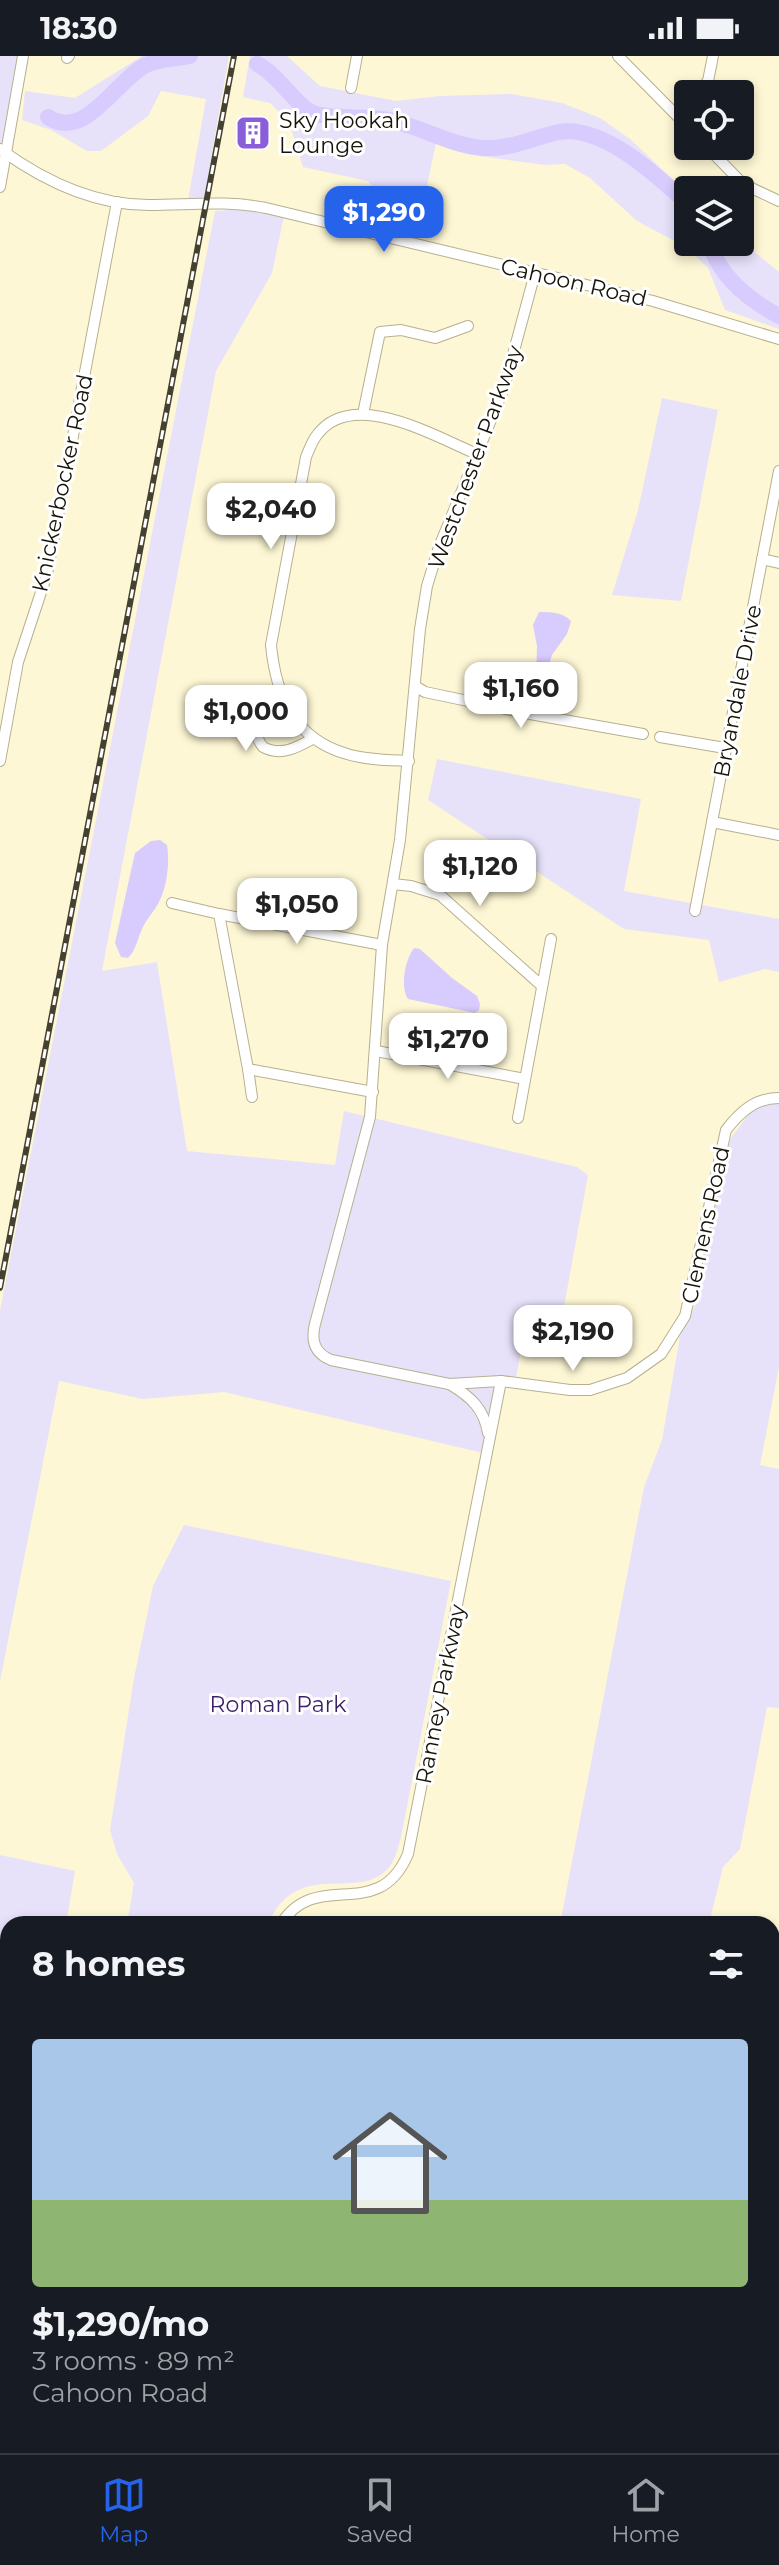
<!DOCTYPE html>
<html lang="en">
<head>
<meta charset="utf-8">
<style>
	body { margin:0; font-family:Montserrat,sans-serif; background:#20242c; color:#f1f3f6; height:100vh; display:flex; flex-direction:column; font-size:30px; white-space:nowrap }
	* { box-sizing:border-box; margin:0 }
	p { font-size:26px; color:#9ea1a6 }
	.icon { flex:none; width:44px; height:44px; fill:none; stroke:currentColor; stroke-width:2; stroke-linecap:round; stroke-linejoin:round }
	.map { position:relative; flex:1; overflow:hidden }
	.details { position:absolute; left:0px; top:1860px; width:780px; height:538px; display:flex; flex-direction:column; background:#171b24; border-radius:24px 24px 0 0; box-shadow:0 4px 12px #0003 }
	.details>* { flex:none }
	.fabs { position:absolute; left:674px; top:24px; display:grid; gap:16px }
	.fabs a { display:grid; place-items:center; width:80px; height:80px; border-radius:8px; background:#171b24; box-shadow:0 4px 12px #0003; font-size:40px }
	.price { position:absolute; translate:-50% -68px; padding:0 18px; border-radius:16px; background:#fff; color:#222; font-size:26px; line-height:52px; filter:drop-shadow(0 2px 4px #0008) }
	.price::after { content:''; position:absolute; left:50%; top:48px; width:24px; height:18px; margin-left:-12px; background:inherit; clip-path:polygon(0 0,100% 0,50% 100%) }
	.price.current { background:#2563eb; color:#fff }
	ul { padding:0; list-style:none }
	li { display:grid; align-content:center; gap:16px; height:424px; padding:0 32px }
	li span { display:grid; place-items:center; height:248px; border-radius:8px; color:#555 }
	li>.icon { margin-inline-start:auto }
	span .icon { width:144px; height:144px; fill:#fffc; stroke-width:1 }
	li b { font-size:34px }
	h2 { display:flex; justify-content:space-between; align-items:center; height:96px; padding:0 32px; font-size:34px }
	.status { display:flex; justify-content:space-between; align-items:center; height:56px; padding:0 40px; background:#171b24; direction:ltr }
	.status svg { height:22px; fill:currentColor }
	.dock { display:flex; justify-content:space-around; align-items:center; height:112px; border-top:2px solid #363941; background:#171b24; font-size:22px; color:#9ea1a6 }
	.dock a { display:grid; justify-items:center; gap:4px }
	.dock .current { color:#2563eb }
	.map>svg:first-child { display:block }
	.green { fill:#e7e2fa }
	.water { fill:#d8cbfe }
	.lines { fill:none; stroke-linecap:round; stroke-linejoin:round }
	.river { stroke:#d8cbfe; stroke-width:16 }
	.minor-casing { stroke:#b6b090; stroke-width:12 }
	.minor { stroke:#fff; stroke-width:10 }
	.rail-casing { stroke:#444130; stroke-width:6 }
	.rail { stroke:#fff; stroke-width:3; stroke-dasharray:9; stroke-linecap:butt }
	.labels { text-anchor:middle; stroke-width:6; stroke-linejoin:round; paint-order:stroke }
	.poi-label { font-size:22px; fill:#161408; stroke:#fff; text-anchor:start }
	.street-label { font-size:22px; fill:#161408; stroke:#fff }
	.park-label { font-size:22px; fill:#3b1f67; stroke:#fff }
</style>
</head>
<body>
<div class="status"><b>18:30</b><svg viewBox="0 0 49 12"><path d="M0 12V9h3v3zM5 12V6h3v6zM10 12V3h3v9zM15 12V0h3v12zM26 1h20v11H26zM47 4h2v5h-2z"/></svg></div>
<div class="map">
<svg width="779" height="2397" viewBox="0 0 779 2397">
	<rect width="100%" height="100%" fill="#fdf7d5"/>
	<g class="green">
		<polygon points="0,0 20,0 4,91 0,88"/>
		<polygon points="142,0 229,0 204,143 188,144 206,43 161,35 148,60 101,95 87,95 51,74 22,64 25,35 75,42"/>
		<polygon points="250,0 287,0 320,30 396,45 440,40 511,38 562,47 600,62 630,83 688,138 688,186 740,184 779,216 779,273 725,254 708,212 686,191 637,165 590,122 565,108 545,109 472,99 436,87 416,183 377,174 383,143 368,125 303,111 289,66 270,47 243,41"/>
		<polygon points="244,153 284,160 272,217 216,315 102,915 157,906 187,1095 335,1109 344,1055 577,1111 588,1119 563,1256 529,1250 516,1322 496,1321 483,1397 224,1336 143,1343 59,1325 0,1625 0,1255 215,155"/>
		<polygon points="662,342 718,354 681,545 612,539 638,454"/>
		<polygon points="437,703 641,743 624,835 779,863 779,916 765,913 719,926 709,884 624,873 428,744"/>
		<polygon points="779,1047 779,1311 760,1409 779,1413 779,1652 767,1651 740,1793 723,1811 709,1868 560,1868 644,1431 662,1384 680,1280 695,1250 723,1105 731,1082 751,1055 768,1048"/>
		<path d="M184,1469L451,1525L401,1781C398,1791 396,1802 390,1810C360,1849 299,1799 268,1868H127L134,1827L117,1798L110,1774L134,1622L153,1530Z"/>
		<polygon points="0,1799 75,1815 66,1868 8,1868 8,2059 0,2058"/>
		<polygon points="772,1912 779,1913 779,2126 772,2125"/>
	</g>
	<g class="water">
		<path d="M539,556C552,556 562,556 571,565L567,578L552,599L542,631L536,627L537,590L533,569Z"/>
		<path d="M160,784L167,789C170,806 167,831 159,846C154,856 146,863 142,873C137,884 136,894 128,902L121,901L115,887L135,797L151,785Z"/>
		<path d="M414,892L420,893L452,922L477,940L480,948L479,954L475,957L408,943C400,930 405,904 414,892Z"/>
	</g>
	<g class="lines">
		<g class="river">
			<path d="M257,8C279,18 298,54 316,58C340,64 366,59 389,64C424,71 457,94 494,92C516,91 538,80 559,76C604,69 657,120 688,148"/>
			<path d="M48,61C85,86 116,24 146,9C159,3 176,3 190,0"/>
			<path d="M709,186C719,220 749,244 779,260"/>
		</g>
		<defs>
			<g id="minor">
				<polyline points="618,0 688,71"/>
				<polyline points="67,2 69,0"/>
				<polyline points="351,32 357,0"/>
				<polyline points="697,38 708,25 713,0"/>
				<polyline points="678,60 688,49"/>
				<polyline points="706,90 743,128 779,145"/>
				<path d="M0,93C44,125 93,149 149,149C189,149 226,144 266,152L653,245L779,283"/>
				<polyline points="0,131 23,0"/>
				<path d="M535,217L504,332L439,491L427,530L420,573L400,784L382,889L370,1061L315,1268C311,1284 314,1297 331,1304L449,1328L501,1325L570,1334H590L627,1322L661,1298L685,1260L726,1074C740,1056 755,1042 779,1042"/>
				<polyline points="363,358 380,276 401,274 435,282 468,270"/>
				<polyline points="762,503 779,507"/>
				<polyline points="415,630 425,636 530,658 643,678"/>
				<path d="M280,639C263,652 247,671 263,691C281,701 298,691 314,682"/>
				<polyline points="660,681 725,692"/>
				<polyline points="0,705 18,606 47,518 117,146"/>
				<path d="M409,705C389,704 367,704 347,698C294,683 276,640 271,589L306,401C309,394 312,385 317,379C352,331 436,381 477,398"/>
				<polyline points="712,766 779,779"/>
				<polyline points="393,828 411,830 440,839 542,930"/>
				<polyline points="172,847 219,858 248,1013 373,1036"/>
				<polyline points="695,855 779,415"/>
				<polyline points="219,858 382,889"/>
				<polyline points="376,995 525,1023"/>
				<polyline points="248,1013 252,1041"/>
				<polyline points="518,1062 551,883"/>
				<path d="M451,1329C471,1341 484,1353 488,1377"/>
				<path d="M281,1868C317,1811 378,1869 408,1798L501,1325"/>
				<polyline points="772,2315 779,2312"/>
				<polyline points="176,2397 177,2390"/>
				<polyline points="583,2397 599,2390"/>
			</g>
		</defs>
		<use href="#minor" class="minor-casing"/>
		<use href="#minor" class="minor"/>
		<defs>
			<polyline id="rail" points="0,1232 234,0"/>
		</defs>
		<use href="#rail" class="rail-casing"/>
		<use href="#rail" class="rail"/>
	</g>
	<defs>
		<symbol id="building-square" viewBox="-11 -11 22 22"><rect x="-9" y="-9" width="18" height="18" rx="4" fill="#895ed8" stroke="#fff"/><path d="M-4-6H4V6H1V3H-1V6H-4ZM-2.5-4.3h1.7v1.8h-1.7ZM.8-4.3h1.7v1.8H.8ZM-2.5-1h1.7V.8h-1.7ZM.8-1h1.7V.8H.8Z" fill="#fff"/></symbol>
	</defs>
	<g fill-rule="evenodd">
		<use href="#building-square" x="233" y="57" width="40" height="40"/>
	</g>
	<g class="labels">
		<g class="poi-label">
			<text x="279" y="72">Sky Hookah<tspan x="279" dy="25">Lounge</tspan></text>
		</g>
		<g class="street-label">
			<text transform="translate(574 226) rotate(13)" y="8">Cahoon Road</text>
			<text transform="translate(475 401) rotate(-70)" y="8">Westchester Parkway</text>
			<text transform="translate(62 427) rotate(-78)" y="8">Knickerbocker Road</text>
			<text transform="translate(737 635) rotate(-79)" y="8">Bryandale Drive</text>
			<text transform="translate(705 1169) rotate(-78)" y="8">Clemens Road</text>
			<text transform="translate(440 1638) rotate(-79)" y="8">Ranney Parkway</text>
		</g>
		<g class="park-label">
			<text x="278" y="1656">Roman Park</text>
		</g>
	</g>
</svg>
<div class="fabs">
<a><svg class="icon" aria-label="locate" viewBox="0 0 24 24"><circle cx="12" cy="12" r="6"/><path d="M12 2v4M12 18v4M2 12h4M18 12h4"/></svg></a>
<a><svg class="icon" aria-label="layers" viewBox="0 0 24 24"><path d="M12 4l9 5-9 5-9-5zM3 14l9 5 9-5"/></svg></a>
</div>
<b class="price current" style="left:384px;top:198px">$1,290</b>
<b class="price" style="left:271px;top:495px">$2,040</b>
<b class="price" style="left:521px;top:674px">$1,160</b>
<b class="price" style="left:246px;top:697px">$1,000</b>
<b class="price" style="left:480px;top:852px">$1,120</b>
<b class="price" style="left:297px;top:890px">$1,050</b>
<b class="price" style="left:448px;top:1025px">$1,270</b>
<b class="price" style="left:573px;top:1317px">$2,190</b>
<section class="details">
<h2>8 homes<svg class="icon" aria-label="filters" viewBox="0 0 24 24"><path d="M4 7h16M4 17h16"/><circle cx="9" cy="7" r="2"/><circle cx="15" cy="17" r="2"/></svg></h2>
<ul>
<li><span style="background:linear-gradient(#a9c7e8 65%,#8fb573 0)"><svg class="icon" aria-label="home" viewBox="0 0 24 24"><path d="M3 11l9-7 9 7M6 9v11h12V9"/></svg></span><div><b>$1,290/mo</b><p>3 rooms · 89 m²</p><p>Cahoon Road</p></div></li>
</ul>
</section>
</div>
<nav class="dock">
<a class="current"><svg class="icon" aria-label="map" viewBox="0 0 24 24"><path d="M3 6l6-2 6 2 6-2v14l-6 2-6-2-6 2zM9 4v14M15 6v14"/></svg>Map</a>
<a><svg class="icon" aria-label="saved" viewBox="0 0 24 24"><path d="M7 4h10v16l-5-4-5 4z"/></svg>Saved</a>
<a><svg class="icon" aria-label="home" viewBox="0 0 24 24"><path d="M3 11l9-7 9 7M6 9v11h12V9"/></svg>Home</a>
</nav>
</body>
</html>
